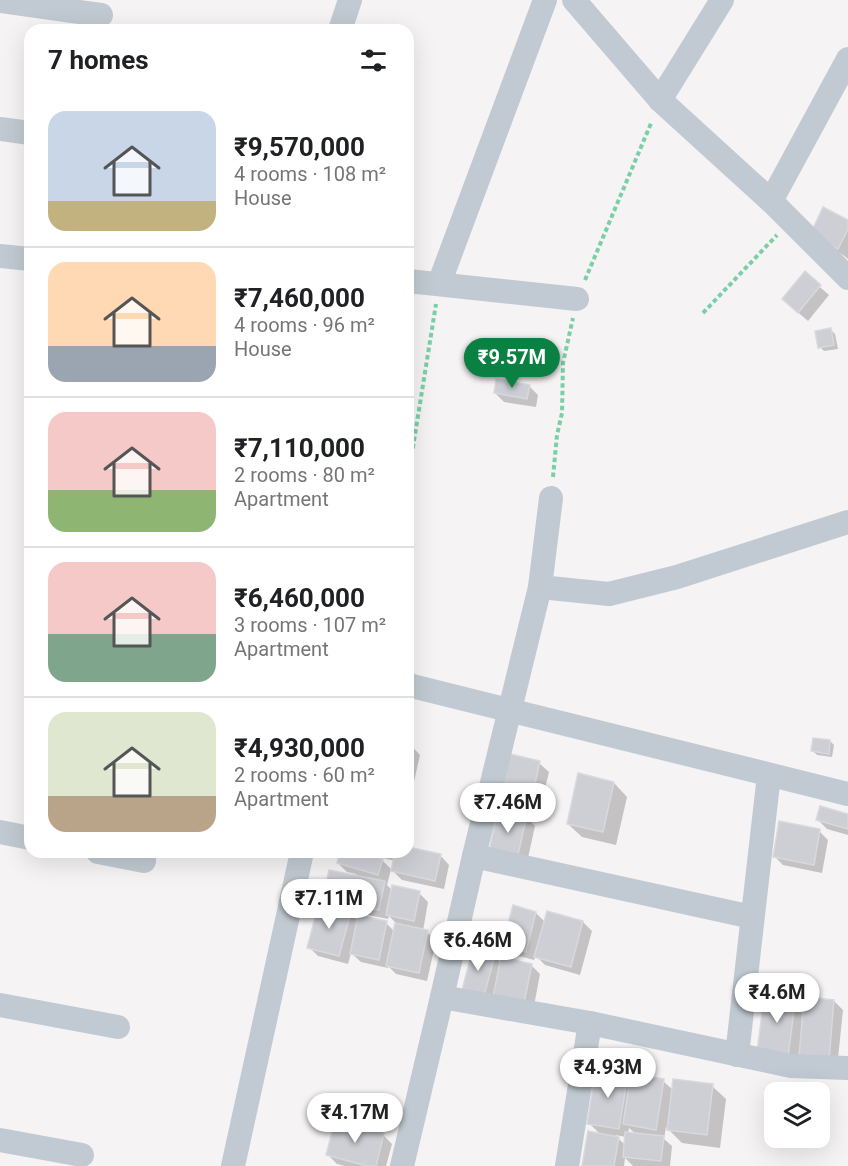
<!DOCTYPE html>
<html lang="en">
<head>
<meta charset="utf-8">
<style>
	body { margin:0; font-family:Roboto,sans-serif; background:#f2f2f2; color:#202124; height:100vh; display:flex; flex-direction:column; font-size:22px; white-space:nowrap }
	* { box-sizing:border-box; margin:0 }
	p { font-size:20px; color:#757577 }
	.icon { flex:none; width:33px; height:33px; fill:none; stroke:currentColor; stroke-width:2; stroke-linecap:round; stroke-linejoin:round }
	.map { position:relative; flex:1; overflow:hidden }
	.details { position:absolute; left:24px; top:24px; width:390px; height:834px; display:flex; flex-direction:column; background:#fff; border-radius:18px; box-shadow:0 6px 24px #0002 }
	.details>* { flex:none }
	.buttons { position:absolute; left:764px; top:1082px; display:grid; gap:12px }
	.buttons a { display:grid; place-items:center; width:66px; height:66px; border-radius:12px; background:#fff; box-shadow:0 6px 24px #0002; font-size:30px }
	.price { position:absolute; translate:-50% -51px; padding:0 14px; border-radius:21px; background:#fff; color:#222; font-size:20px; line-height:39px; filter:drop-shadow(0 2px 3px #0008) }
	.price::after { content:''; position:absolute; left:50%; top:36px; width:18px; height:14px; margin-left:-9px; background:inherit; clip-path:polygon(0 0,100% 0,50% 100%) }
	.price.on { background:#0b8043; color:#fff }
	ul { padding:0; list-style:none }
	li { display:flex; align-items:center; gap:18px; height:150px; padding:0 24px }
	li+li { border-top:2px solid #e0e0e0 }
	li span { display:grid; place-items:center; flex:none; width:168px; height:120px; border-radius:18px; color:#555 }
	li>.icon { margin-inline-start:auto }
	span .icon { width:72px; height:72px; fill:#fffc; stroke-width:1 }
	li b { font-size:26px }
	h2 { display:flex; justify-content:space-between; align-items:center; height:72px; padding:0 24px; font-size:26px }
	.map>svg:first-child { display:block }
	.shadow { fill:#0003; fill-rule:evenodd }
	.building { fill:#cdcfd5; stroke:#d7d9de; stroke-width:1.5 }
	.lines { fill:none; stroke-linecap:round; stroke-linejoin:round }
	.path { stroke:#7ad0a6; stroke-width:4; stroke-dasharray:4.5 3; stroke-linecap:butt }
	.street { stroke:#c1cad2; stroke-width:24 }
</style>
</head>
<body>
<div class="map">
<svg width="848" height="1166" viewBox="0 0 848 1166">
	<rect width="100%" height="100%" fill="#f5f3f3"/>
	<g class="shadow">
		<polygon points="848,221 848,259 843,255 821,243"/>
		<polygon points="805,274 829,295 808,321 793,308"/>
		<polygon points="831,330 835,334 838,349 824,351 820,347"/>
		<polygon points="529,386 538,395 536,407 504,402 495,393"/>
		<polygon points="830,741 834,745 832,757 817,755 813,751"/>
		<polygon points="408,742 420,755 409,804 408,804"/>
		<polygon points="539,763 549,772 541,805 512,798 503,789"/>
		<polygon points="614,783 627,797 616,845 582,837 568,824"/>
		<polygon points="848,816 848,835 827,829 818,820"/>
		<polygon points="526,817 535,826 526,867 490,852"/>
		<polygon points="819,831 828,840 822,873 783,865 774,856"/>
		<path d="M408,848L440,855L449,865L444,889L402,880L393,871L395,861L379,857L391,869L387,885L393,891L419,893L428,902L423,931L427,932L436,941L427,981L396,974L388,966V968L361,962L351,953L348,964L318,956L309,947L335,909L325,899L355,877L356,874L347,872L338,863L341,852H408ZM348,911L388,919L389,916L396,923L394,931L386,923L359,921Z"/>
		<polygon points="536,913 545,922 583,922 592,931 580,975 545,965 536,956 534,960 512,954 503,945"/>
		<polygon points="494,956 501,963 531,965 540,974 533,1011 473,999"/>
		<polygon points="795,997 805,1006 834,1001 843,1010 837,1068 772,1065"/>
		<path d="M627,1076L632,1080L663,1081L673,1090L712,1086L726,1099L720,1148L682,1143L666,1127L664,1139L672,1146L670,1166H633L625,1158L624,1166H584L601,1135L589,1123ZM629,1128L636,1134H628ZM615,1135L626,1137L625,1145Z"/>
		<polygon points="383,1135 392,1144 386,1166 345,1166 337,1164 328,1155"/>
	</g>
	<g class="building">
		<polygon points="823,207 848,220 848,229 838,249 810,235"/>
		<polygon points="805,271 821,285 798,313 782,299"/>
		<polygon points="831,328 834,345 818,348 815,331"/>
		<polygon points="496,379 530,385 527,399 494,393"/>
		<polygon points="813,738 830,740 829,754 811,751"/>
		<polygon points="510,754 540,761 532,797 502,790"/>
		<polygon points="578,773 614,782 603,832 567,824"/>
		<polygon points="820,806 848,814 848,829 816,820"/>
		<polygon points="498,809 527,815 517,859 489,852"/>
		<polygon points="779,821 820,829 814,865 773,857"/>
		<polygon points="408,847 441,854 435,881 391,871 395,852 408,852"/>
		<polygon points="340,852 357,852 383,859 378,875 337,863"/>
		<polygon points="329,870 385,881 379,910 323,899"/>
		<polygon points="392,885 420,891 414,921 386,915"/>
		<polygon points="319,903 351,912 339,956 307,948"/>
		<polygon points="513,905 536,912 526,952 502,946"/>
		<polygon points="547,911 583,921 571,967 534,957"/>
		<polygon points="358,915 387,921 379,960 350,954"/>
		<polygon points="395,923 428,930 419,973 386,966"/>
		<polygon points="473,949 495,955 484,996 462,990"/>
		<polygon points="501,957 532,964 524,1003 493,997"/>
		<polygon points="765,991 796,995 788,1057 757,1052"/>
		<polygon points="804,997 834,1000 829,1060 799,1057"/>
		<polygon points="596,1069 628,1074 619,1129 587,1124"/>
		<polygon points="631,1074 664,1079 656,1130 623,1124"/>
		<polygon points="673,1079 713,1084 707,1135 667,1130"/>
		<polygon points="335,1121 384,1133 376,1166 367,1166 326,1155"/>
		<polygon points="588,1131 619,1137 614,1166 582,1166"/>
		<polygon points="625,1132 664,1136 661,1161 623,1157"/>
	</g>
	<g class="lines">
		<g class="path">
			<polyline points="585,280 652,121"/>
			<polyline points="703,313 777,235"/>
			<polyline points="553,477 557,435 562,413 563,363 573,318"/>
			<polyline points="408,478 436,304"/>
		</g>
		<g class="street">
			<polyline points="574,0 660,100 771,201 848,278"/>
			<polyline points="0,1 101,15"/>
			<polyline points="340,30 350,0"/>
			<polyline points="660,100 722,0"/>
			<polyline points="0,129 30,133"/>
			<polyline points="771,201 848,59"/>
			<polyline points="0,256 30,259"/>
			<polyline points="408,281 577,299"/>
			<polyline points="439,284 545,0"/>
			<polyline points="540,587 609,594 677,577 848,522"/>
			<polyline points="408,685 848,794"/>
			<polyline points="0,832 30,838"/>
			<polyline points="98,852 144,861"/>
			<polyline points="474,856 752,917"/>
			<polyline points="442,997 474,856 540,587 551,498"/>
			<polyline points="0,1005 118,1027"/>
			<polyline points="737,1055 769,775"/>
			<polyline points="0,1140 82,1155"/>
			<polyline points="233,1166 302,852"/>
			<polyline points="402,1166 442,997 590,1023 791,1066 848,1068"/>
			<polyline points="567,1166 590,1023"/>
		</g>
	</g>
</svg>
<div class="buttons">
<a><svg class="icon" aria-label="layers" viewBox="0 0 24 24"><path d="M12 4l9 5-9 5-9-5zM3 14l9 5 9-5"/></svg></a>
</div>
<b class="price on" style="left:512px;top:389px">₹9.57M</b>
<b class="price" style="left:508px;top:834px">₹7.46M</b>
<b class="price" style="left:329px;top:930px">₹7.11M</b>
<b class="price" style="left:478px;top:972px">₹6.46M</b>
<b class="price" style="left:777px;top:1024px">₹4.6M</b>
<b class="price" style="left:608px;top:1099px">₹4.93M</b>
<b class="price" style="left:355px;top:1144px">₹4.17M</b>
<section class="details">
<h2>7 homes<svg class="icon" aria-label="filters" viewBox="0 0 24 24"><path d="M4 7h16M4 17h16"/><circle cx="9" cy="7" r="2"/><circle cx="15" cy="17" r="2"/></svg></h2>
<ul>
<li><span style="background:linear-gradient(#c9d6e8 75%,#c2b280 0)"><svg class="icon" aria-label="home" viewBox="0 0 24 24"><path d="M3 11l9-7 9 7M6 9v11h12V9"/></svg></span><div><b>₹9,570,000</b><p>4 rooms · 108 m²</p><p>House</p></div></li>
<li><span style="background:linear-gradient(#ffd9b3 70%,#9aa5b1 0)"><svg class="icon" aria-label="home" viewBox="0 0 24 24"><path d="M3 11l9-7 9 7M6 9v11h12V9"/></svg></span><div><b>₹7,460,000</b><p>4 rooms · 96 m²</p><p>House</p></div></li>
<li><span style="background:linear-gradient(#f6c9c9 65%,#8fb573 0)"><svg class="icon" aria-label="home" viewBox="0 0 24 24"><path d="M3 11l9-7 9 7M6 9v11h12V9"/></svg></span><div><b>₹7,110,000</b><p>2 rooms · 80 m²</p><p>Apartment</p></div></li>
<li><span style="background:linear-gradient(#f6c9c9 60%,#7fa58c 0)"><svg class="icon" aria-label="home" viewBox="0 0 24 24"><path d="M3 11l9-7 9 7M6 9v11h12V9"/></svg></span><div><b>₹6,460,000</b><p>3 rooms · 107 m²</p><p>Apartment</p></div></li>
<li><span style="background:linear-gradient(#dfe7d0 70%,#b9a48a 0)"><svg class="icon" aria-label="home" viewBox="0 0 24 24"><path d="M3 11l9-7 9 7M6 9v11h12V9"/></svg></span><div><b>₹4,930,000</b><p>2 rooms · 60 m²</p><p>Apartment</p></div></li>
</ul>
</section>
</div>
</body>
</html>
